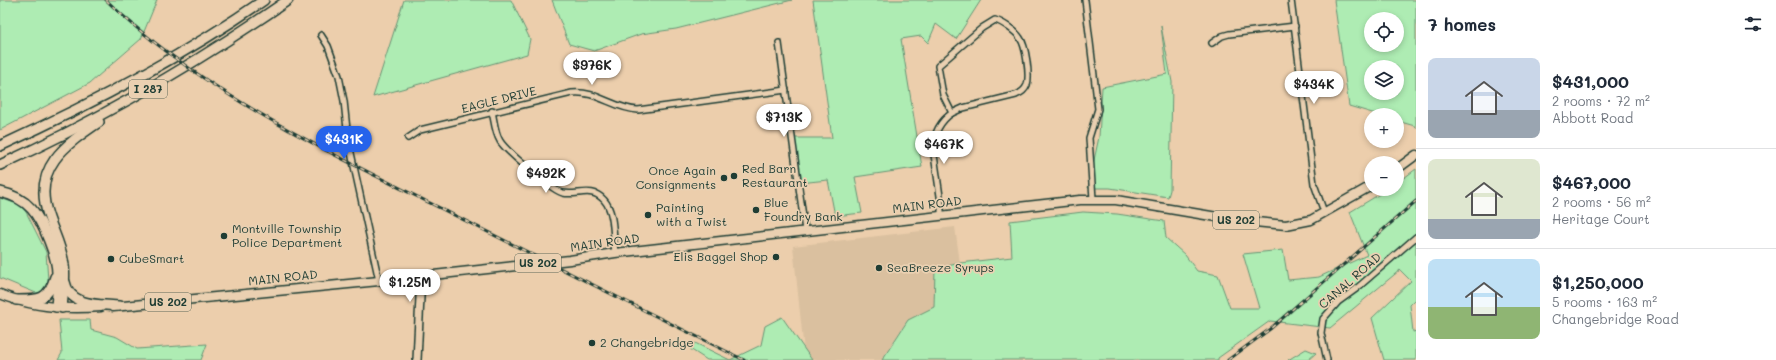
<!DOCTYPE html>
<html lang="en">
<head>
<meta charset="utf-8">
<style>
	body { margin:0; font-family:Mali,sans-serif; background:#f6f6f7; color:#1f2937; height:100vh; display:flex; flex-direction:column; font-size:15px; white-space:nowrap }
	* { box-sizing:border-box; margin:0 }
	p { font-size:13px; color:#747a83 }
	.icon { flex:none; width:22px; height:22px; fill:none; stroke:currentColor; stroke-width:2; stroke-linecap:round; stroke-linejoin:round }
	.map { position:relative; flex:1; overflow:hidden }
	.drawer { display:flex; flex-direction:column; background:#fff; width:360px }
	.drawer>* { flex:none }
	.tools { position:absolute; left:1364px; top:12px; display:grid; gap:8px }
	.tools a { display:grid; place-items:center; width:40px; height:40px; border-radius:50%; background:#fff; box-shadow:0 2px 6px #0003; font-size:20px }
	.price { position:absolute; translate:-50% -34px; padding:0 9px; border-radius:14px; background:#fff; color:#222; font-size:13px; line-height:26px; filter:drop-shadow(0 1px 2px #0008) }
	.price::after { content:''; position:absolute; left:50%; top:24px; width:12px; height:9px; margin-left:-6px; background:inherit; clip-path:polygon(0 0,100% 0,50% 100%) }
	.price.selected { background:#2563eb; color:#fff }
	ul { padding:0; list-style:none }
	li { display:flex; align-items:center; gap:12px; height:100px; padding:0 12px }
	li+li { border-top:1px solid #e0e1e3 }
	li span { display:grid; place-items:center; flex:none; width:112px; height:80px; border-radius:8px; color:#555 }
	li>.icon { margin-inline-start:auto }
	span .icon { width:48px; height:48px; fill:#fffc; stroke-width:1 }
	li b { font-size:17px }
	h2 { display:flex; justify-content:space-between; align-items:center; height:48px; padding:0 12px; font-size:17px }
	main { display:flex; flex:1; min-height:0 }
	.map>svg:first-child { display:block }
	.built { fill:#dac09f }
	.green { fill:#aeecb3; stroke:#669474; fill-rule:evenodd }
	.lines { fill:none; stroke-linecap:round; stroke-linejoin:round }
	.minor-casing { stroke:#1f3d34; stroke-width:8 }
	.secondary-casing { stroke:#1f3d34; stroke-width:10 }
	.primary-casing { stroke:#1f3d34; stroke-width:11 }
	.motorway-casing { stroke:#1f3d34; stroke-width:12 }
	.minor { stroke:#ead0b1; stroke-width:5 }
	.secondary { stroke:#ead0b1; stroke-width:7 }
	.primary { stroke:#ead0b1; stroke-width:8 }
	.motorway { stroke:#ead0b1; stroke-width:9 }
	.rail-casing { stroke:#1f3d34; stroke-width:3 }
	.rail { stroke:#ead0b1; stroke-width:1.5; stroke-dasharray:4.5; stroke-linecap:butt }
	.poi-dot { fill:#1f3d34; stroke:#ead0b1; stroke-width:1.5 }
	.labels { text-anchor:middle; stroke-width:3.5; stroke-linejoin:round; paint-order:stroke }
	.shield { fill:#ead0b1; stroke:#5c695a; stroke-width:1 }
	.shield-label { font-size:11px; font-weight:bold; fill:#1f3d34 }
	.street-label { font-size:12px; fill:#1f3d34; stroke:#ead0b1 }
	.poi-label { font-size:12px; fill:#1f3d34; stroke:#ead0b1; text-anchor:start }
</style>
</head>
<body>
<main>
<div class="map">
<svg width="1416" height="360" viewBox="0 0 1416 360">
	<rect width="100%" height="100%" fill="#ecceac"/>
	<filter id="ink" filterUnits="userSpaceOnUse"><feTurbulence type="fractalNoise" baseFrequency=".025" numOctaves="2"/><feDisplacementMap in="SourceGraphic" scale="8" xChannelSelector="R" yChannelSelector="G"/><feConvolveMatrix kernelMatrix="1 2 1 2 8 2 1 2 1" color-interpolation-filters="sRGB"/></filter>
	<g filter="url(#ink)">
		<polygon class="built" points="955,227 960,263 935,269 934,307 908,320 882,360 812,360 804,351 793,246"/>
		<g class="green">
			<polygon points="0,0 157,0 141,39 90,83 0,130"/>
			<polygon points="404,0 511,0 530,39 527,54 373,97"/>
			<polygon points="552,0 792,0 676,29 641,34 594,51 569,44"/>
			<polygon points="813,0 981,0 956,39 936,24 928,43 921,36 901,39 922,167 855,177 862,213 835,216 828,180 799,183 793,138 832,138"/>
			<path d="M1334,0H1416V128L1415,126L1397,121V115H1379L1349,106ZM1371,19H1397V45H1371ZM1371,67H1397V93H1371Z"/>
			<polygon points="1161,26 1172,82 1170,190 1168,197 1110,188 1088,188 1099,137 1102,87 1167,74"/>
			<polygon points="1416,169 1416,299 1410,305 1413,332 1416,331 1416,360 1384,360 1372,318 1411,281 1400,270 1330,328 1270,321 1218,358 1218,360 882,360 908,320 934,307 935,269 960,263 1012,257 1010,221 1083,212 1117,214 1164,221 1166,238 1185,255 1197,271 1218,275 1230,308 1259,308 1243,254 1283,250 1288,280 1319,277 1367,255 1350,212 1388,189 1397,189 1397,183"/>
			<polygon points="0,198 23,206 46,252 48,281 70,296 36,293 0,278"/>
			<polygon points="782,317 812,360 707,360 690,349 695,343 730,360 761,345 765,326"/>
			<polygon points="59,320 90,320 91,330 117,337 137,349 207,344 201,360 58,360 62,353"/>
			<polygon points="1306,349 1316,353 1308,360 1288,360"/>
		</g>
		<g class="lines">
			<defs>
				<g id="minor">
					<polyline points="1085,0 1098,109 1089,138 1093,199"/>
					<polyline points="1291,0 1314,184 1324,212"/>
					<path d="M995,20C1002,22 1016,31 1020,38C1026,46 1030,75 1027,85C1025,90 1021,93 1016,95L963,108L952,113L943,95L938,66L982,28Z"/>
					<polyline points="321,35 328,46 339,76 344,101 348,139 379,281"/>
					<polyline points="779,43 805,231"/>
					<polyline points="1212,43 1222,36 1229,34 1295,26"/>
					<path d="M492,111C494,120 495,133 500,141C505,150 554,192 563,193C578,196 592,186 604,200C615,212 613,237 615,253"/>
					<path d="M408,138L420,130L572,93C596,90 614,109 638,110L786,90"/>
					<path d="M941,215V203L933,148C934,134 939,122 952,113"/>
					<polyline points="1327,360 1321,333 1323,319 1338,302 1356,289 1416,237"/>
				</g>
				<polyline id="secondary" points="417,360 421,276"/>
				<g id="primary">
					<polyline points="1397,169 1416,155"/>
					<path d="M0,294C32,307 67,310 101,307"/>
					<polyline points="113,307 379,281 570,260 615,253 1080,200 1116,200 1235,220 1286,225 1311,220 1371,186"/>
				</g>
				<g id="motorway">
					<path d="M0,146C92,104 181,58 264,0"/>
					<path d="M0,165C101,119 197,63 288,0"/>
					<path d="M0,192C29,198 39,215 49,241C53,251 57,262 57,273C58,284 57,296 56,307"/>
					<path d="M65,282C70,307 99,304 119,306"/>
					<path d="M16,300C38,300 48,301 55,277"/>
					<path d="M62,308C63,294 66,279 64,265C62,247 53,231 48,215C32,168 65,145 99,122"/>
				</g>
			</defs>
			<use href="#minor" class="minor-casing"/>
			<use href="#secondary" class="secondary-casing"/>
			<use href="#primary" class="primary-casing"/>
			<use href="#motorway" class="motorway-casing"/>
			<use href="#minor" class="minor"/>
			<use href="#secondary" class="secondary"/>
			<use href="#primary" class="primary"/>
			<use href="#motorway" class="motorway"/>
			<defs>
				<g id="rail">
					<path d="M106,0C198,89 316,146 430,203C535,256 639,308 744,360"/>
					<polyline points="1228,360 1270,329 1416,201"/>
				</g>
			</defs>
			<use href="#rail" class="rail-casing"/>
			<use href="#rail" class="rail"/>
		</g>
	</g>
	<g class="poi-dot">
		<circle cx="734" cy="176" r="4"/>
		<circle cx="724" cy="178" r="4"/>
		<circle cx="756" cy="210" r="4"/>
		<circle cx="648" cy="215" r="4"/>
		<circle cx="224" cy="236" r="4"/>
		<circle cx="776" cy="257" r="4"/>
		<circle cx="111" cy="259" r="4"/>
		<circle cx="879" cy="268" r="4"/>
		<circle cx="592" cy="343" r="4"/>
	</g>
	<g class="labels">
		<g class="shield">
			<rect x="129" y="80" width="38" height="18" rx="3"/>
			<rect x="1213" y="211" width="46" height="18" rx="3"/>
			<rect x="515" y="254" width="46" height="18" rx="3"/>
			<rect x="145" y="293" width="46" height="18" rx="3"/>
		</g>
		<g class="shield-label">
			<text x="148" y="93">I 287</text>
			<text x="1236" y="224">US 202</text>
			<text x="538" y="267">US 202</text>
			<text x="168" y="306">US 202</text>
		</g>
		<g class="street-label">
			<text transform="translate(499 100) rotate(-14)" y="4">EAGLE DRIVE</text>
			<text transform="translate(927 205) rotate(-7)" y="4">MAIN ROAD</text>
			<text transform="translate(605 243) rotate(-8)" y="4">MAIN ROAD</text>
			<text transform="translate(283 278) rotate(-6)" y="4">MAIN ROAD</text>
			<text transform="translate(1350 281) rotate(-41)" y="4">CANAL ROAD</text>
		</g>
		<g class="poi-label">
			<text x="742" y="173">Red Barn<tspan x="742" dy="14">Restaurant</tspan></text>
			<text x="716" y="175" text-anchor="end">Once Again<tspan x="716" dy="14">Consignments</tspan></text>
			<text x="764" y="207">Blue<tspan x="764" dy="14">Foundry Bank</tspan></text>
			<text x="656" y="212">Painting<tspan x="656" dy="14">with a Twist</tspan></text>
			<text x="232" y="233">Montville Township<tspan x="232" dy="14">Police Department</tspan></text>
			<text x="768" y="261" text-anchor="end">Elis Baggel Shop</text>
			<text x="119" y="263">CubeSmart</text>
			<text x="887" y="272">SeaBreeze Syrups</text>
			<text x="600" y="347">2 Changebridge</text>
		</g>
	</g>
</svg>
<div class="tools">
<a><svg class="icon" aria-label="locate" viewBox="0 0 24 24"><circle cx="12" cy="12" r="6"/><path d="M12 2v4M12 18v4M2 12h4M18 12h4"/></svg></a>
<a><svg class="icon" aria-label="layers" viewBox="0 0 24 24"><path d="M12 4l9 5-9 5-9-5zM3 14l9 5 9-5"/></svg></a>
<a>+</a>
<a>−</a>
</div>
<b class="price" style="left:592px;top:86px">$976K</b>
<b class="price" style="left:1314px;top:105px">$434K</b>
<b class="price" style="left:784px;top:138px">$713K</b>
<b class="price selected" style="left:344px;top:160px">$431K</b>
<b class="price" style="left:944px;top:165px">$467K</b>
<b class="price" style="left:546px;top:194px">$492K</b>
<b class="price" style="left:410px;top:303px">$1.25M</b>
</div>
<section class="drawer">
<h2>7 homes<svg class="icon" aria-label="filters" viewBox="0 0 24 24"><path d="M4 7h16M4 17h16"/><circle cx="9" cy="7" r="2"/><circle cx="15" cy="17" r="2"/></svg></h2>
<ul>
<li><span style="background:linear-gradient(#c9d6e8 65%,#9aa5b1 0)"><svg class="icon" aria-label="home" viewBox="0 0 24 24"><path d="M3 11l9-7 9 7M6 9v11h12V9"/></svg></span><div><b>$431,000</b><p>2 rooms · 72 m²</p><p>Abbott Road</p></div></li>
<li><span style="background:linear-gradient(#dfe7d0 75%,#9aa5b1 0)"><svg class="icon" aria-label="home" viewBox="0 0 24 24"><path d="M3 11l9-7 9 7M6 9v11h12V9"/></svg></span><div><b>$467,000</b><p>2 rooms · 56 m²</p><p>Heritage Court</p></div></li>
<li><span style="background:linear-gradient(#bfe0f5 60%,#8fb573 0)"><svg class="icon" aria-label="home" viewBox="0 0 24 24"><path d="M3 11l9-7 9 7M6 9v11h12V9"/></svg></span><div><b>$1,250,000</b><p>5 rooms · 163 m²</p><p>Changebridge Road</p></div></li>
</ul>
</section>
</main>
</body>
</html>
